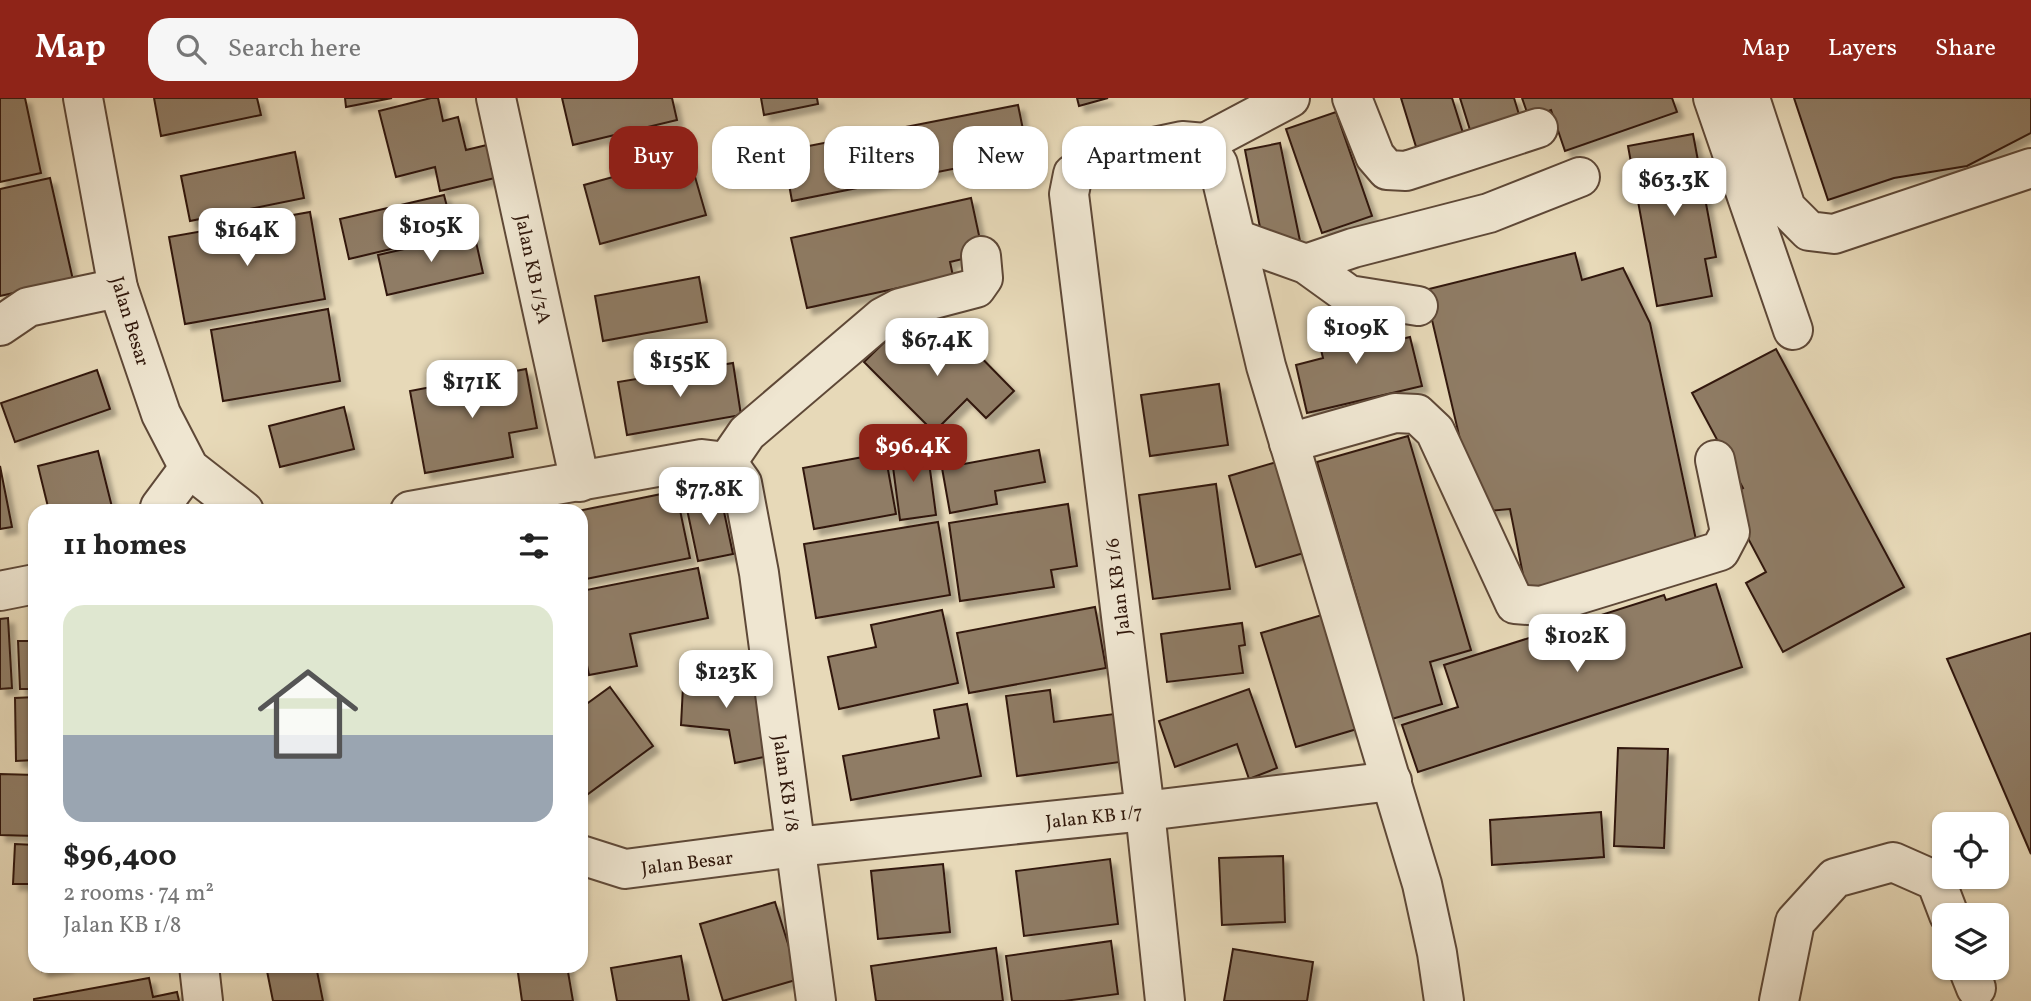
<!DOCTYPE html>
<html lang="en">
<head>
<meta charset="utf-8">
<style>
	body { margin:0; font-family:Vollkorn,serif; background:#f6f6f6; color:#222; height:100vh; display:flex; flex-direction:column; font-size:26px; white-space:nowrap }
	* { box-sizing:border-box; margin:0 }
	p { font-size:23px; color:#767676 }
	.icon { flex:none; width:38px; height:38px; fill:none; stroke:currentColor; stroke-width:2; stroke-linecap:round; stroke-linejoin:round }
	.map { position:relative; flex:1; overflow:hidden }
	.side { position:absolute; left:28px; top:406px; width:560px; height:469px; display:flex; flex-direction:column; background:#fff; border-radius:21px; box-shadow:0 2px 5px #0004 }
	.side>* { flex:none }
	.hud { position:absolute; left:609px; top:28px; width:665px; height:63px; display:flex; gap:14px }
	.fabs { position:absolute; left:1932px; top:714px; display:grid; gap:14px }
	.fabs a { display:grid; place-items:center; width:77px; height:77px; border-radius:14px; background:#fff; box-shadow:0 2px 5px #0004; font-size:35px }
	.price { position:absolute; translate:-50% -60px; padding:0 16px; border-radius:14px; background:#fff; color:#222; font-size:23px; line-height:46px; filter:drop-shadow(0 2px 4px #0008) }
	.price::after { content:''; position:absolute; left:50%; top:42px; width:21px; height:16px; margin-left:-10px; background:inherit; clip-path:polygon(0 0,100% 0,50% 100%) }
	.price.active { background:#8f2418; color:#fff }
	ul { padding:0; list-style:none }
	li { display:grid; align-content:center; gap:14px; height:371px; padding:0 35px }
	li span { display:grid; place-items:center; height:217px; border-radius:21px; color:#555 }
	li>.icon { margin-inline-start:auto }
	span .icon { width:126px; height:126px; fill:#fffc; stroke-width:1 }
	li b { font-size:30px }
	h2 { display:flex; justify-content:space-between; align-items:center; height:84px; padding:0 35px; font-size:30px }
	.pill { padding:0 24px; border-radius:21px; background:#fff; box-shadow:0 2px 5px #0004; font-size:24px; line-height:63px }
	.pill.active { background:#8f2418; color:#fff }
	header { display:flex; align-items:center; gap:42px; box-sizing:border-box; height:98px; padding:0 35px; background:#8f2418; color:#fff }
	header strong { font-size:33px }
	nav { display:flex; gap:38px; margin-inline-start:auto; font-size:24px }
	.search { width:490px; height:63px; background:#f6f6f6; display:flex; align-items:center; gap:18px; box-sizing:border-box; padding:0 24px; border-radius:21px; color:#767676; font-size:26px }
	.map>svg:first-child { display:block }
	.building { fill:#8f7c65; stroke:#30180c; stroke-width:2; filter:url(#shadow) }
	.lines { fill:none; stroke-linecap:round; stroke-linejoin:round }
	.minor-casing { stroke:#5e4837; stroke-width:42 }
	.minor { stroke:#efe6d1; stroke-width:38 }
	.labels { text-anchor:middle; stroke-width:7; stroke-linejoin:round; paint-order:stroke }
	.street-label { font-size:19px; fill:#30180c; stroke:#efe6d1 }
</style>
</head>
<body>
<header>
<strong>Map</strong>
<div class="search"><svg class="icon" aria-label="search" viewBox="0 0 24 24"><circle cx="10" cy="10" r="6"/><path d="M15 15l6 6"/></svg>Search here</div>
<nav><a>Map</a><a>Layers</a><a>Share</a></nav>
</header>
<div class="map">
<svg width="2031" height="903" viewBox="0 0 2031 903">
	<defs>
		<filter id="shadow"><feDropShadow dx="6" dy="6" stdDeviation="2" flood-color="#0004"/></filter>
	</defs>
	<rect width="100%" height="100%" fill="#e7d9b8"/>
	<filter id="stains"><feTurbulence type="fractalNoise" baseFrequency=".00286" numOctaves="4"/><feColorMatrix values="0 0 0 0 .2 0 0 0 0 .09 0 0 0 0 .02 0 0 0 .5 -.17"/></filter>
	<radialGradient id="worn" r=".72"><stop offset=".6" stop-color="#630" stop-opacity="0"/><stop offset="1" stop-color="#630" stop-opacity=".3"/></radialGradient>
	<g class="building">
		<polygon points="0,0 25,0 41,75 0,84"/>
		<polygon points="154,0 257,0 261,17 161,38"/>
		<polygon points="345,0 392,0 346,9"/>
		<polygon points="431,0 438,0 443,23 458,19 466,52 491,46 499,79 440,93 435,69 396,79 379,13"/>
		<polygon points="562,0 672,0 677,22 573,47"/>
		<polygon points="761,0 817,0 818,6 764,17"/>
		<polygon points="1077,0 1108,0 1079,8"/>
		<polygon points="1401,0 1452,0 1468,51 1421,65"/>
		<polygon points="1460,0 1514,0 1524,33 1475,48"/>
		<polygon points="1522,0 1672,0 1677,14 1565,53 1551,12 1529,20"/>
		<polygon points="1794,0 2031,0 2031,35 1967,68 1894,80 1828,102"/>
		<polygon points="1018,7 1028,56 792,103 783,53"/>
		<polygon points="1336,14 1372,118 1322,135 1286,31"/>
		<polygon points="1693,36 1716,159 1705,161 1712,198 1657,208 1628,48"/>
		<polygon points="1280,45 1300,143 1264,150 1245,52"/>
		<polygon points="295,54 304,100 190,123 181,78"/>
		<polygon points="689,58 706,117 600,146 584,87"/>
		<polygon points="50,80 73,182 0,198 0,91"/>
		<polygon points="444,97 454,136 349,161 340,121"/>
		<polygon points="971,100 983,156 950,164 953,178 807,210 791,140"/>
		<polygon points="310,114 325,201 185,226 169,139"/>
		<polygon points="474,135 483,175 387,197 378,157"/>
		<polygon points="1575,155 1582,182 1623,170 1650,225 1699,456 1527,497 1510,411 1477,414 1425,192"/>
		<polygon points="699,179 707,224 603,243 595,198"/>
		<polygon points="328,211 340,283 223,303 211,232"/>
		<polygon points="1367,215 1375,247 1410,239 1422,288 1307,315 1296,267 1323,260 1315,227"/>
		<polygon points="902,227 937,263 961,239 1014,293 986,320 967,301 934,334 864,264"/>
		<polygon points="1776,251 1904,489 1783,554 1746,485 1766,474 1726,399 1743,390 1692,295"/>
		<polygon points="733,265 741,317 627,337 618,284"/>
		<polygon points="526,271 537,330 509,335 513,359 425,375 410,293"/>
		<polygon points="97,272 110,311 15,344 1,305"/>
		<polygon points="1219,286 1228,347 1150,358 1141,297"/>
		<polygon points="344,309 354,351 280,369 269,328"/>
		<polygon points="1408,338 1471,552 1430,564 1442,606 1392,621 1317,364"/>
		<polygon points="927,349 936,417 900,422 891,354"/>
		<polygon points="1039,352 1045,384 995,393 997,406 950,415 942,370"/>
		<polygon points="98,353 113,413 49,413 38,368"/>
		<polygon points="885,355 896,416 814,431 803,370"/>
		<polygon points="1280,363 1307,454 1256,469 1229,378"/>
		<polygon points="0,368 12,429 0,431"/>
		<polygon points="1216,386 1230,491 1153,501 1139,397"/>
		<polygon points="676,393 690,460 581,482 581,413 578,413"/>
		<polygon points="720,395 733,456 698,463 685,402"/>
		<polygon points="1068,406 1077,468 1051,472 1054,489 960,503 949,425"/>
		<polygon points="938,424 950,497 816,520 804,446"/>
		<polygon points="698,470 708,520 630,536 637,568 589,577 581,538 581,493"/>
		<polygon points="1716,486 1742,569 1418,674 1402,627 1458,609 1444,567 1664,497 1666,502"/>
		<polygon points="1095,509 1106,570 969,595 957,535"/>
		<polygon points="942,512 958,585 839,611 828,559 876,549 871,527"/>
		<polygon points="1322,517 1357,631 1296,649 1261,535"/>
		<polygon points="8,520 12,590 0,591 0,521"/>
		<polygon points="1242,525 1245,547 1239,548 1243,575 1167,584 1161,536"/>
		<polygon points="2031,535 2031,756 1947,561"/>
		<polygon points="18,543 35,543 35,591 20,591"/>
		<polygon points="684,569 757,582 769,658 735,665 729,632 681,627"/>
		<polygon points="610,589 653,648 584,699 581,695 581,610"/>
		<polygon points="1249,591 1277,670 1249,681 1237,646 1175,669 1159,623"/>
		<polygon points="1050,592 1054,624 1114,616 1120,664 1017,678 1006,598"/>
		<polygon points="35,599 35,662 16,663 15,600"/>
		<polygon points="967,606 981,678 851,702 843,658 939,640 934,612"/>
		<polygon points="1618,650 1668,651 1664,750 1614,748"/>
		<polygon points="0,676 35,677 35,738 0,737"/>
		<polygon points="1601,714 1604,759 1492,767 1490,722"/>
		<polygon points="15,746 35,747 35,786 13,786"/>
		<polygon points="1283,758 1285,824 1222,827 1219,760"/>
		<polygon points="1110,761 1118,826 1024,838 1016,773"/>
		<polygon points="943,766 950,834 878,841 871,773"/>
		<polygon points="775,804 799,881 723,903 700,826"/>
		<polygon points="1111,843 1118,896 1064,903 1012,903 1006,858"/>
		<polygon points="996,850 1003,903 876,903 871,868"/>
		<polygon points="1233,851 1313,864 1307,903 1224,903"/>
		<polygon points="681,858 689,903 617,903 611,870"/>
		<polygon points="41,868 68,868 42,873"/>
		<polygon points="293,868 316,868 323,903 273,903 267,873"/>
		<polygon points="517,868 567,868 573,903 522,903"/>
		<polygon points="149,880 153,899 177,894 179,903 34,903 34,901"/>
	</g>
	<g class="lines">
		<defs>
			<g id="minor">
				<polyline points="83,0 118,190 161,316 189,370 244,413"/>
				<polyline points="496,0 580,384"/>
				<polyline points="1352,0 1375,58 1387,72 1406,73 1538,30"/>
				<polyline points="1713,0 1793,232"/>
				<polyline points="1750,0 1786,110 1809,133 1834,136 2031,70"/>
				<polyline points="1205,45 1290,0"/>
				<polyline points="1236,141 1306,166 1349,197 1418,208"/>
				<polyline points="1306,166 1353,150 1489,115 1580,79"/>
				<polyline points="0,228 28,209 118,190"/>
				<polyline points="1289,345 1395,315 1417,316 1435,333 1515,506 1541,508 1720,453 1730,434 1715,362"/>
				<polyline points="727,364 747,335 883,219 900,210 976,190 983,180 981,158"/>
				<polyline points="159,413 160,409 189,370"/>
				<polyline points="410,413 702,361 727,364 742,385 759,475 816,903"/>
				<polyline points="0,493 35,486"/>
				<polyline points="581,757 625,771 795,749 1145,713 1392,683"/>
				<polyline points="199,868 203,903"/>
				<polyline points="1968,870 1976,890"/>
				<polyline points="1165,903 1145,713 1069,96 1073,76 1101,60 1182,43 1205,45 1218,66 1266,268 1422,786 1437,855 1444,903"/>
				<polyline points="1779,903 1795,824 1835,780 1893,764 1936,783 1949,817"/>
			</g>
		</defs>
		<use href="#minor" class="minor-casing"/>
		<use href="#minor" class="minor"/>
	</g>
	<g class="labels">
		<g class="street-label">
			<text transform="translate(534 171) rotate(78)" y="7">Jalan KB 1/3A</text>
			<text transform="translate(131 223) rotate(73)" y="7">Jalan Besar</text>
			<text transform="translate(1117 489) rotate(-97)" y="7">Jalan KB 1/6</text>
			<text transform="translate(787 685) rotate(82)" y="7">Jalan KB 1/8</text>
			<text transform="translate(1094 718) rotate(-6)" y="7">Jalan KB 1/7</text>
			<text transform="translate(687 764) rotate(-7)" y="7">Jalan Besar</text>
		</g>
	</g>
	<rect width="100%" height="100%" filter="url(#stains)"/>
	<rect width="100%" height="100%" fill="url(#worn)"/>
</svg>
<div class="fabs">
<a><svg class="icon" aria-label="locate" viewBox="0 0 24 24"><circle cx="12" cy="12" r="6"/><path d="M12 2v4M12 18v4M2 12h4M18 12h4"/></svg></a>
<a><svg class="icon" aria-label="layers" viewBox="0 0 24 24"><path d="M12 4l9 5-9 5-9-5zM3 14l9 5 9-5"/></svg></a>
</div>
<b class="price" style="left:1674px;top:120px">$63.3K</b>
<b class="price" style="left:431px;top:166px">$105K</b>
<b class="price" style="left:247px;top:170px">$164K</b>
<b class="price" style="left:1356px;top:268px">$109K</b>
<b class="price" style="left:937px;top:280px">$67.4K</b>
<b class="price" style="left:680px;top:301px">$155K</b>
<b class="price" style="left:472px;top:322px">$171K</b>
<b class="price active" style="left:913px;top:386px">$96.4K</b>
<b class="price" style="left:709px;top:429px">$77.8K</b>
<b class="price" style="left:1577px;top:576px">$102K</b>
<b class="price" style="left:726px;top:612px">$123K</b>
<div class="hud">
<a class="pill active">Buy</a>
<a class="pill">Rent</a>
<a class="pill">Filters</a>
<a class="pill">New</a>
<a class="pill">Apartment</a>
</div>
<section class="side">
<h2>11 homes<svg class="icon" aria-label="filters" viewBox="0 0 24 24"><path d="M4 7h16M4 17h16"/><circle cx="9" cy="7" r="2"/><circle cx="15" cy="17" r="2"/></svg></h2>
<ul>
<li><span style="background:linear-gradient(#dfe7d0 60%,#9aa5b1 0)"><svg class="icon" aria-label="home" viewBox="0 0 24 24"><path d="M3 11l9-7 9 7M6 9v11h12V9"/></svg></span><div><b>$96,400</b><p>2 rooms · 74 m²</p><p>Jalan KB 1/8</p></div></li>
</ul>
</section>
</div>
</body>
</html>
